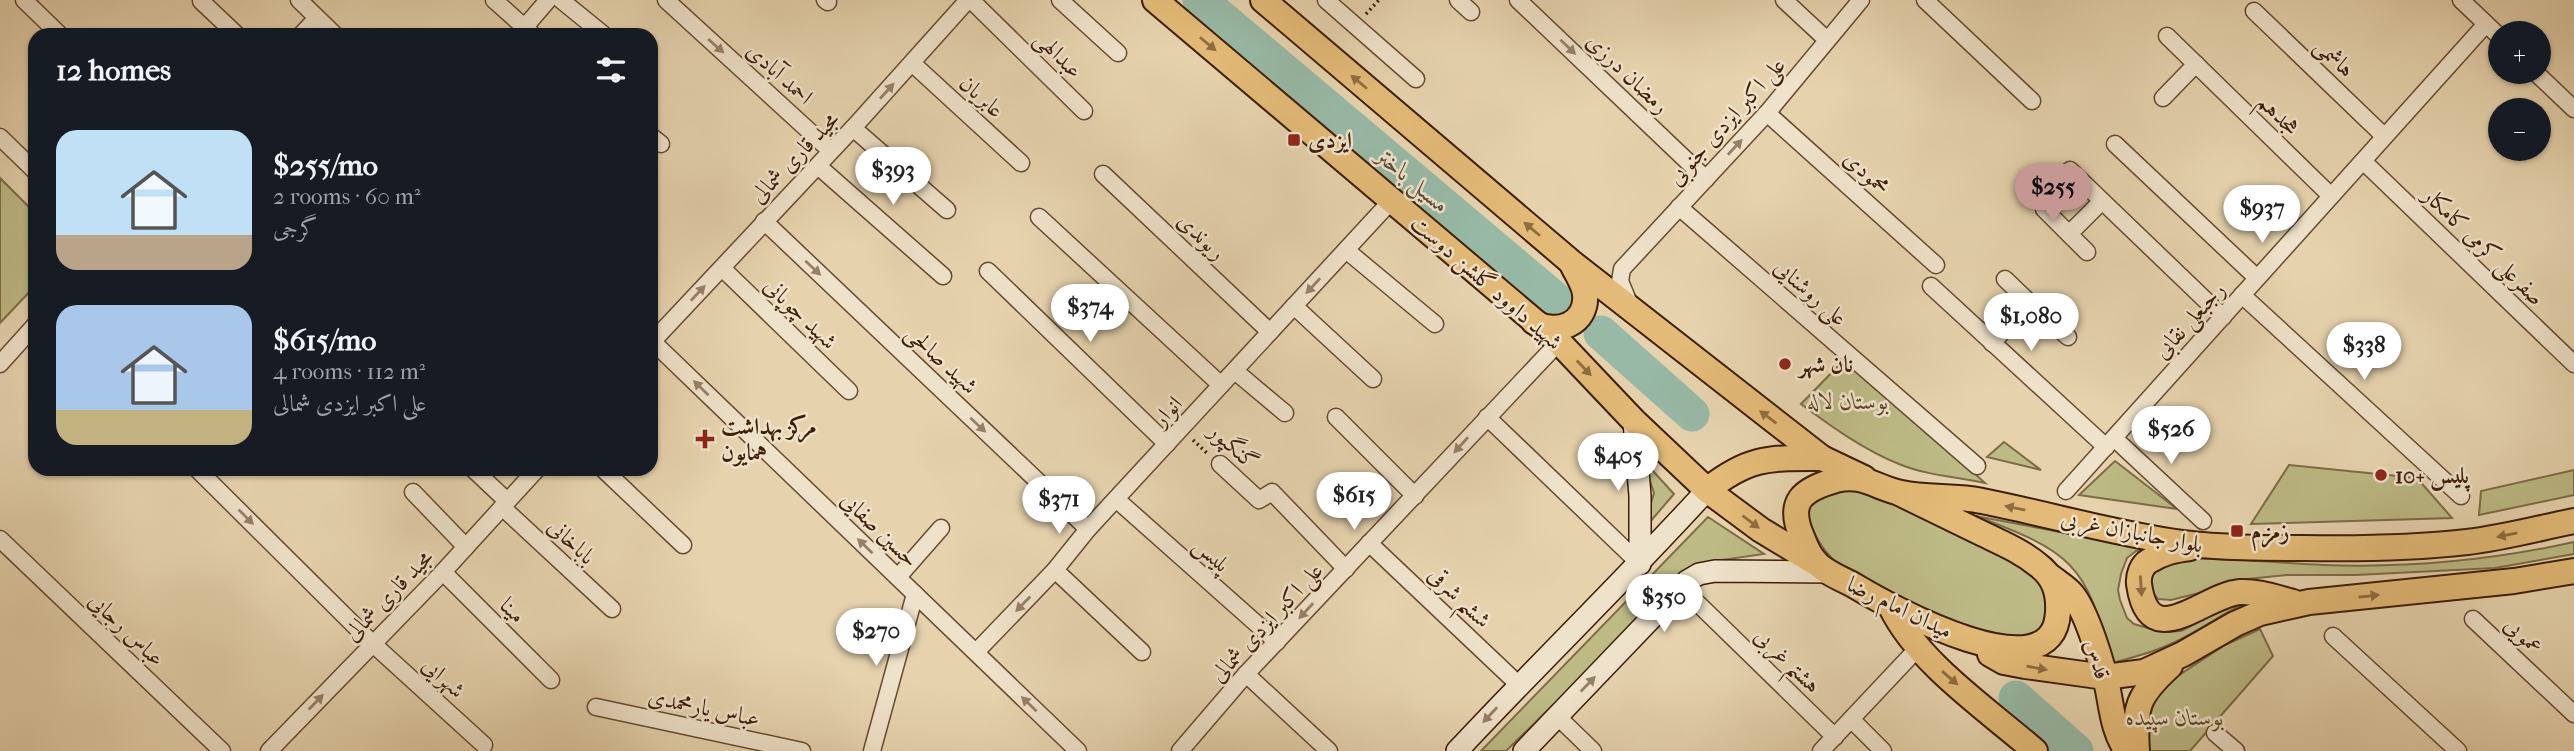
<!DOCTYPE html>
<html lang="en">
<head>
<meta charset="utf-8">
<style>
	body { margin:0; font-family:"IM FELL French Canon",Amiri,serif; background:#242831; color:#f1f3f6; height:100vh; display:flex; flex-direction:column; font-size:26px; white-space:nowrap }
	* { box-sizing:border-box; margin:0 }
	p { font-size:23px; color:#9ea1a6 }
	.icon { flex:none; width:38px; height:38px; fill:none; stroke:currentColor; stroke-width:2; stroke-linecap:round; stroke-linejoin:round }
	.map { position:relative; flex:1; overflow:hidden }
	.sheet { position:absolute; left:28px; top:28px; width:630px; height:448px; display:flex; flex-direction:column; background:#171b24; border-radius:21px; box-shadow:0 2px 5px #0004 }
	.sheet>* { flex:none }
	.tools { position:absolute; left:2488px; top:21px; display:grid; gap:14px }
	.tools a { display:grid; place-items:center; width:63px; height:63px; border-radius:50%; background:#171b24; box-shadow:0 2px 5px #0004; font-size:35px }
	.price { position:absolute; translate:-50% -60px; padding:0 16px; border-radius:24px; background:#fff; color:#222; font-size:23px; line-height:46px; filter:drop-shadow(0 2px 4px #0008) }
	.price::after { content:''; position:absolute; left:50%; top:42px; width:21px; height:16px; margin-left:-10px; background:inherit; clip-path:polygon(0 0,100% 0,50% 100%) }
	.price.selected { background:#c59692; color:#111 }
	ul { padding:0; list-style:none }
	li { display:flex; align-items:center; gap:21px; height:175px; padding:0 28px }
	li span { display:grid; place-items:center; flex:none; width:196px; height:140px; border-radius:21px; color:#555 }
	li>.icon { margin-inline-start:auto }
	span .icon { width:84px; height:84px; fill:#fffc; stroke-width:1 }
	li b { font-size:30px }
	h2 { display:flex; justify-content:space-between; align-items:center; height:84px; padding:0 28px; font-size:30px }
	.map>svg:first-child { display:block }
	.green { fill:#bdba85; stroke:#7d6c46; stroke-width:2 }
	.lines { fill:none; stroke-linecap:round; stroke-linejoin:round }
	.river { stroke:#97b9a6; stroke-width:35 }
	.street-casing { stroke:#674b31; stroke-width:19 }
	.secondary-casing { stroke:#3d1e07; stroke-width:24 }
	.primary-casing { stroke:#3d1e07; stroke-width:28 }
	.path { stroke:#3d1e07; stroke-width:3.5; stroke-dasharray:2 3.5; stroke-linecap:butt }
	.street { stroke:#efe2ca; stroke-width:16 }
	.secondary { stroke:#efe2ca; stroke-width:21 }
	.primary { stroke:#e3ba77; stroke-width:24 }
	.oneway { fill:#906c3f }
	.oneway2 { fill:#968068 }
	.poi-dot { fill:#8f2418; stroke:#efe2ca; stroke-width:2.5 }
	.labels { text-anchor:middle; stroke-width:5; stroke-linejoin:round; paint-order:stroke }
	.street-label { font-size:23px; fill:#3d1e07; stroke:#efe2ca }
	.poi-label { font-size:23px; font-weight:bold; fill:#3d1e07; stroke:#efe2ca; text-anchor:start }
	.park-label { font-size:23px; font-style:italic; fill:#5d4526; stroke:#efe2ca }
	.water-label { font-size:24px; font-style:italic; fill:#584c37; stroke:#efe2ca }
</style>
</head>
<body>
<div class="map">
<svg width="2574" height="751" viewBox="0 0 2574 751">
	<rect width="100%" height="100%" fill="#e6d3ae"/>
	<filter id="stains"><feTurbulence type="fractalNoise" baseFrequency=".00286" numOctaves="4"/><feColorMatrix values="0 0 0 0 .2 0 0 0 0 .09 0 0 0 0 .02 0 0 0 .5 -.17"/></filter>
	<radialGradient id="worn" r=".72"><stop offset=".6" stop-color="#630" stop-opacity="0"/><stop offset="1" stop-color="#630" stop-opacity=".3"/></radialGradient>
	<g class="green">
		<polygon points="0,178 35,213 35,286 0,323"/>
		<path d="M1846,358L1985,483C1957,477 1925,475 1899,464C1864,450 1832,427 1801,404Z"/>
		<polygon points="2004,442 2041,470 1987,457"/>
		<polygon points="1643,460 1674,494 1643,530 1654,493"/>
		<polygon points="2115,461 2177,509 2079,495"/>
		<polygon points="2289,465 2417,478 2452,518 2251,524"/>
		<polygon points="2574,470 2574,495 2479,515 2481,491"/>
		<path d="M1848,489L1875,494L2028,566L2037,577L2050,606L2042,632C2036,634 2028,638 2022,639C1996,643 1856,581 1836,562C1818,546 1812,529 1804,507L1813,497Z"/>
		<path d="M1976,516L2149,549L2136,551L2127,558L2121,574L2118,590L2120,600L2127,618L2134,624L2162,632L2181,631L2235,603L2256,598C2230,609 2208,625 2183,638C2159,651 2134,657 2109,664C2090,563 2068,551 1976,516Z"/>
		<polygon points="1708,517 1764,554 1715,561 1687,569 1635,624 1506,751 1481,751"/>
		<path d="M2574,542V554L2495,568L2356,575H2287L2228,581L2211,590L2171,600L2158,599L2151,590V573C2174,554 2210,559 2238,560C2267,561 2295,564 2324,565C2408,568 2493,560 2574,542Z"/>
		<polygon points="2260,629 2273,656 2190,751 2147,751 2140,728 2158,689 2225,645"/>
	</g>
	<g class="lines">
		<g class="river">
			<polyline points="1200,0 1562,305"/>
			<polyline points="1601,333 1692,414"/>
			<polyline points="2016,698 2076,751"/>
		</g>
		<defs>
			<g id="street">
				<polyline points="24,0 60,35"/>
				<polyline points="299,0 335,35"/>
				<polyline points="494,0 533,35"/>
				<polyline points="561,0 604,35"/>
				<polyline points="666,0 831,151"/>
				<polyline points="825,0 828,2"/>
				<polyline points="971,0 1084,111"/>
				<polyline points="1060,0 1118,53"/>
				<polyline points="1326,0 1416,79"/>
				<polyline points="1458,0 1471,12"/>
				<polyline points="1518,0 1706,179"/>
				<polyline points="1784,0 1827,40"/>
				<polyline points="1925,0 2032,101"/>
				<polyline points="2461,0 2501,38"/>
				<polyline points="201,1 237,35"/>
				<polyline points="2254,11 2384,136"/>
				<polyline points="301,35 317,18"/>
				<polyline points="518,35 548,0"/>
				<polyline points="2167,36 2331,196"/>
				<polyline points="912,63 1021,163"/>
				<polyline points="2535,72 2574,109"/>
				<polyline points="2163,98 2196,64"/>
				<polyline points="1767,113 1936,265"/>
				<polyline points="853,128 947,210"/>
				<polyline points="651,136 661,144"/>
				<polyline points="0,137 35,171"/>
				<polyline points="2115,144 2257,278"/>
				<polyline points="2363,161 2574,364"/>
				<polyline points="818,166 943,276"/>
				<polyline points="2070,170 2223,317"/>
				<polyline points="1103,174 1270,332"/>
				<polyline points="1679,207 1977,466"/>
				<polyline points="2044,209 2069,234"/>
				<polyline points="1039,217 1221,385"/>
				<polyline points="764,221 1088,529"/>
				<polyline points="1346,250 1435,324"/>
				<polyline points="2087,252 2069,234 2102,201"/>
				<polyline points="722,268 849,391"/>
				<polyline points="988,271 1167,444"/>
				<polyline points="2005,279 2030,303"/>
				<polyline points="1931,286 2106,447"/>
				<polyline points="2242,295 2461,496"/>
				<polyline points="1629,303 1620,281 1622,269 1767,113 1861,0"/>
				<polyline points="1294,306 1373,379"/>
				<polyline points="651,340 1078,751"/>
				<polyline points="651,343 853,128 968,0"/>
				<polyline points="1992,343 2030,303 2068,337"/>
				<polyline points="0,364 35,325"/>
				<polyline points="1235,371 1285,413"/>
				<polyline points="1336,417 1415,496"/>
				<polyline points="1487,417 1640,564"/>
				<polyline points="2114,438 2203,521"/>
				<polyline points="1220,464 1259,500 1272,492 1346,569"/>
				<polyline points="197,469 372,643 484,745"/>
				<polyline points="473,469 507,501"/>
				<polyline points="603,469 683,545"/>
				<polyline points="2066,491 2486,24"/>
				<polyline points="413,492 466,547"/>
				<polyline points="1116,499 1277,642"/>
				<polyline points="502,507 612,609"/>
				<polyline points="0,539 222,751"/>
				<polyline points="1369,543 1519,685"/>
				<polyline points="1055,570 1142,652"/>
				<polyline points="443,572 551,680"/>
				<polyline points="898,577 941,528"/>
				<polyline points="1680,586 1835,737"/>
				<polyline points="2473,619 2574,714"/>
				<polyline points="2333,636 2458,751"/>
				<polyline points="976,652 1055,570 1088,529 1392,200"/>
				<polyline points="1246,674 1329,751"/>
				<polyline points="596,707 802,751"/>
				<polyline points="1557,716 1593,751"/>
				<polyline points="1852,720 1883,751"/>
				<polyline points="2215,733 2236,751"/>
				<polyline points="269,751 443,572 537,469"/>
				<polyline points="872,751 915,594"/>
				<polyline points="1180,751 1246,674 1559,342"/>
				<polyline points="1821,751 1917,649"/>
			</g>
			<g id="secondary">
				<polyline points="1634,421 1640,496 1640,564"/>
				<path d="M1457,751C1539,663 1626,579 1707,490"/>
				<polyline points="1524,751 1687,581 1699,574 1715,571 1830,572"/>
			</g>
			<g id="primary">
				<polyline points="1155,0 1559,342 1634,421 1707,490 1761,530 1814,562"/>
				<polyline points="1263,0 1571,262 1822,458 1864,478"/>
				<path d="M1534,322C1556,336 1588,324 1585,294C1584,284 1576,273 1572,264"/>
				<path d="M1707,490C1750,456 1770,458 1822,458"/>
				<path d="M1899,493C1926,506 1952,519 1979,532C1999,542 2020,550 2038,565C2054,577 2059,592 2058,612C2054,698 1890,607 1855,586C1843,579 1823,572 1815,561C1809,555 1805,545 1802,537C1787,502 1801,490 1836,480C1863,473 1876,488 1901,493C1927,499 1956,495 1982,501C2048,514 2115,534 2182,543C2223,548 2263,548 2304,548C2358,549 2413,548 2467,542C2503,538 2539,528 2574,521"/>
				<path d="M2190,548C2174,550 2164,552 2149,561C2142,565 2138,575 2139,584C2149,656 2203,595 2240,592C2258,591 2277,598 2293,602"/>
				<path d="M2051,577C2057,582 2066,587 2072,594C2087,612 2103,666 2108,690C2112,711 2114,733 2127,751"/>
				<path d="M1891,607C1918,663 1988,710 2035,751"/>
				<polyline points="1990,654 2004,662 2025,666 2105,677 2144,672 2183,654 2235,624 2260,613 2309,602 2514,581 2574,571"/>
				<path d="M2137,751C2134,707 2137,696 2170,666"/>
			</g>
		</defs>
		<use href="#street" class="street-casing"/>
		<use href="#secondary" class="secondary-casing"/>
		<use href="#primary" class="primary-casing"/>
		<g class="path">
			<polyline points="1366,14 1379,0"/>
			<polyline points="1193,440 1208,454"/>
		</g>
		<use href="#street" class="street"/>
		<use href="#secondary" class="secondary"/>
		<use href="#primary" class="primary"/>
	</g>
	<defs><path id="oneway-solid" d="M-6-.8H1V-3.2L6.5 0L1 3.2V.8H-6Z" transform="scale(1.75)"/></defs>
	<g class="oneway">
		<use href="#oneway-solid" transform="translate(1208 44) rotate(40)"/>
		<use href="#oneway-solid" transform="translate(1359 82) rotate(-140)"/>
		<use href="#oneway-solid" transform="translate(1532 229) rotate(-140)"/>
		<use href="#oneway-solid" transform="translate(1584 368) rotate(46)"/>
		<use href="#oneway-solid" transform="translate(1768 417) rotate(-143)"/>
		<use href="#oneway-solid" transform="translate(2015 508) rotate(-168)"/>
		<use href="#oneway-solid" transform="translate(1751 522) rotate(37)"/>
		<use href="#oneway-solid" transform="translate(2507 535) rotate(169)"/>
		<use href="#oneway-solid" transform="translate(2141 586) rotate(86)"/>
		<use href="#oneway-solid" transform="translate(2369 596) rotate(-6)"/>
		<use href="#oneway-solid" transform="translate(2037 668) rotate(10)"/>
		<use href="#oneway-solid" transform="translate(1950 678) rotate(41)"/>
	</g>
	<g class="oneway2">
		<use href="#oneway-solid" transform="translate(716 46) rotate(42)"/>
		<use href="#oneway-solid" transform="translate(1568 47) rotate(44)"/>
		<use href="#oneway-solid" transform="translate(887 91) rotate(-48)"/>
		<use href="#oneway-solid" transform="translate(1735 147) rotate(-47)"/>
		<use href="#oneway-solid" transform="translate(813 268) rotate(43)"/>
		<use href="#oneway-solid" transform="translate(1313 286) rotate(133)"/>
		<use href="#oneway-solid" transform="translate(698 293) rotate(-47)"/>
		<use href="#oneway-solid" transform="translate(701 388) rotate(-136)"/>
		<use href="#oneway-solid" transform="translate(978 425) rotate(43)"/>
		<use href="#oneway-solid" transform="translate(1461 445) rotate(132)"/>
		<use href="#oneway-solid" transform="translate(246 517) rotate(45)"/>
		<use href="#oneway-solid" transform="translate(865 546) rotate(-136)"/>
		<use href="#oneway-solid" transform="translate(1023 604) rotate(134)"/>
		<use href="#oneway-solid" transform="translate(1306 611) rotate(133)"/>
		<use href="#oneway-solid" transform="translate(1588 684) rotate(-46)"/>
		<use href="#oneway-solid" transform="translate(316 702) rotate(-46)"/>
		<use href="#oneway-solid" transform="translate(1029 704) rotate(-136)"/>
		<use href="#oneway-solid" transform="translate(1490 715) rotate(133)"/>
	</g>
	<g class="poi-dot">
		<rect x="1287" y="133" width="14" height="14" rx="3.5"/>
		<circle cx="1785" cy="364" r="7"/>
		<path d="M701.5 428.5h7v7h7v7h-7v7h-7v-7h-7v-7h7z"/>
		<circle cx="2381" cy="475" r="7"/>
		<rect x="2230" y="524" width="14" height="14" rx="3.5"/>
	</g>
	<g class="labels">
		<g class="street-label">
			<text transform="translate(1059 54) rotate(45)" y="8">عبدالهی</text>
			<text transform="translate(2335 57) rotate(44)" y="8">هاشمی</text>
			<text transform="translate(780 73) rotate(42)" y="8">احمد آبادی</text>
			<text transform="translate(1628 73) rotate(44)" y="8">رمضان درزی</text>
			<text transform="translate(982 96) rotate(42)" y="8">عابریان</text>
			<text transform="translate(2279 114) rotate(44)" y="8">هجدهم</text>
			<text transform="translate(1726 121) rotate(-48)" y="8">علی اکبر ایزدی جنوبی</text>
			<text transform="translate(794 157) rotate(-46)" y="8">مجید قاری شمالی</text>
			<text transform="translate(1867 172) rotate(42)" y="8">محمودی</text>
			<text transform="translate(1202 236) rotate(44)" y="8">ریوندی</text>
			<text transform="translate(2484 246) rotate(44)" y="8">صفرعلی کرمی کامکار</text>
			<text transform="translate(1487 282) rotate(41)" y="8">شهید داوود گلشن دوست</text>
			<text transform="translate(1811 292) rotate(41)" y="8">علی روشنایی</text>
			<text transform="translate(801 313) rotate(44)" y="8">شهید چوپانی</text>
			<text transform="translate(2189 320) rotate(-48)" y="8">رجبعلی نقابی</text>
			<text transform="translate(942 359) rotate(43)" y="8">شهید صالحی</text>
			<text transform="translate(1167 411) rotate(-47)" y="8">انوار</text>
			<text transform="translate(1234 446) rotate(42)" y="8">گنگپور</text>
			<text transform="translate(880 529) rotate(44)" y="8">حسین صفایی</text>
			<text transform="translate(2132 531) rotate(11)" y="8">بلوار جانبازان غربی</text>
			<text transform="translate(572 541) rotate(43)" y="8">باباخانی</text>
			<text transform="translate(1212 554) rotate(42)" y="8">پلیس</text>
			<text transform="translate(388 595) rotate(-46)" y="8">مجید قاری شمالی</text>
			<text transform="translate(1460 597) rotate(44)" y="8">ششم شرقی</text>
			<text transform="translate(1900 607) rotate(26)" y="8">میدان امام رضا</text>
			<text transform="translate(513 610) rotate(45)" y="8">مینا</text>
			<text transform="translate(1266 622) rotate(-47)" y="8">علی اکبر ایزدی شمالی</text>
			<text transform="translate(127 629) rotate(44)" y="8">عباس رجایی</text>
			<text transform="translate(2524 635) rotate(43)" y="8">عمویی</text>
			<text transform="translate(2098 659) rotate(73)" y="8">قدس</text>
			<text transform="translate(1788 660) rotate(44)" y="8">هشتم غربی</text>
			<text transform="translate(444 677) rotate(42)" y="8">شهرایی</text>
			<text transform="translate(704 707) rotate(12)" y="8">عباس یارمحمدی</text>
		</g>
		<g class="poi-label">
			<text x="1308" y="148">ایزدی</text>
			<text x="1799" y="372">نان شهر</text>
			<text x="721" y="434">مرکز بهداشت<tspan x="721" dy="26">همایون</tspan></text>
			<text x="2395" y="483">پلیس +10</text>
			<text x="2251" y="539">زمزم</text>
		</g>
		<g class="park-label">
			<text x="1848" y="409">بوستان لاله</text>
			<text x="2175" y="725">بوستان سپیده</text>
		</g>
		<g class="water-label">
			<text transform="translate(1413 180) rotate(40)" y="8">مسیل باختر</text>
		</g>
	</g>
	<rect width="100%" height="100%" filter="url(#stains)"/>
	<rect width="100%" height="100%" fill="url(#worn)"/>
</svg>
<div class="tools">
<a>+</a>
<a>−</a>
</div>
<b class="price" style="left:893px;top:207px">$393</b>
<b class="price selected" style="left:2053px;top:224px">$255</b>
<b class="price" style="left:2262px;top:245px">$937</b>
<b class="price" style="left:1090px;top:344px">$374</b>
<b class="price" style="left:2031px;top:353px">$1,080</b>
<b class="price" style="left:2364px;top:382px">$338</b>
<b class="price" style="left:2171px;top:466px">$526</b>
<b class="price" style="left:1618px;top:493px">$405</b>
<b class="price" style="left:1354px;top:532px">$615</b>
<b class="price" style="left:1059px;top:536px">$371</b>
<b class="price" style="left:1664px;top:634px">$350</b>
<b class="price" style="left:876px;top:668px">$270</b>
<section class="sheet">
<h2>12 homes<svg class="icon" aria-label="filters" viewBox="0 0 24 24"><path d="M4 7h16M4 17h16"/><circle cx="9" cy="7" r="2"/><circle cx="15" cy="17" r="2"/></svg></h2>
<ul>
<li><span style="background:linear-gradient(#bfe0f5 75%,#b9a48a 0)"><svg class="icon" aria-label="home" viewBox="0 0 24 24"><path d="M3 11l9-7 9 7M6 9v11h12V9"/></svg></span><div><b>$255/mo</b><p>2 rooms · 60 m²</p><p>گرجی</p></div></li>
<li><span style="background:linear-gradient(#a9c7e8 75%,#c2b280 0)"><svg class="icon" aria-label="home" viewBox="0 0 24 24"><path d="M3 11l9-7 9 7M6 9v11h12V9"/></svg></span><div><b>$615/mo</b><p>4 rooms · 112 m²</p><p>علی اکبر ایزدی شمالی</p></div></li>
</ul>
</section>
</div>
</body>
</html>
